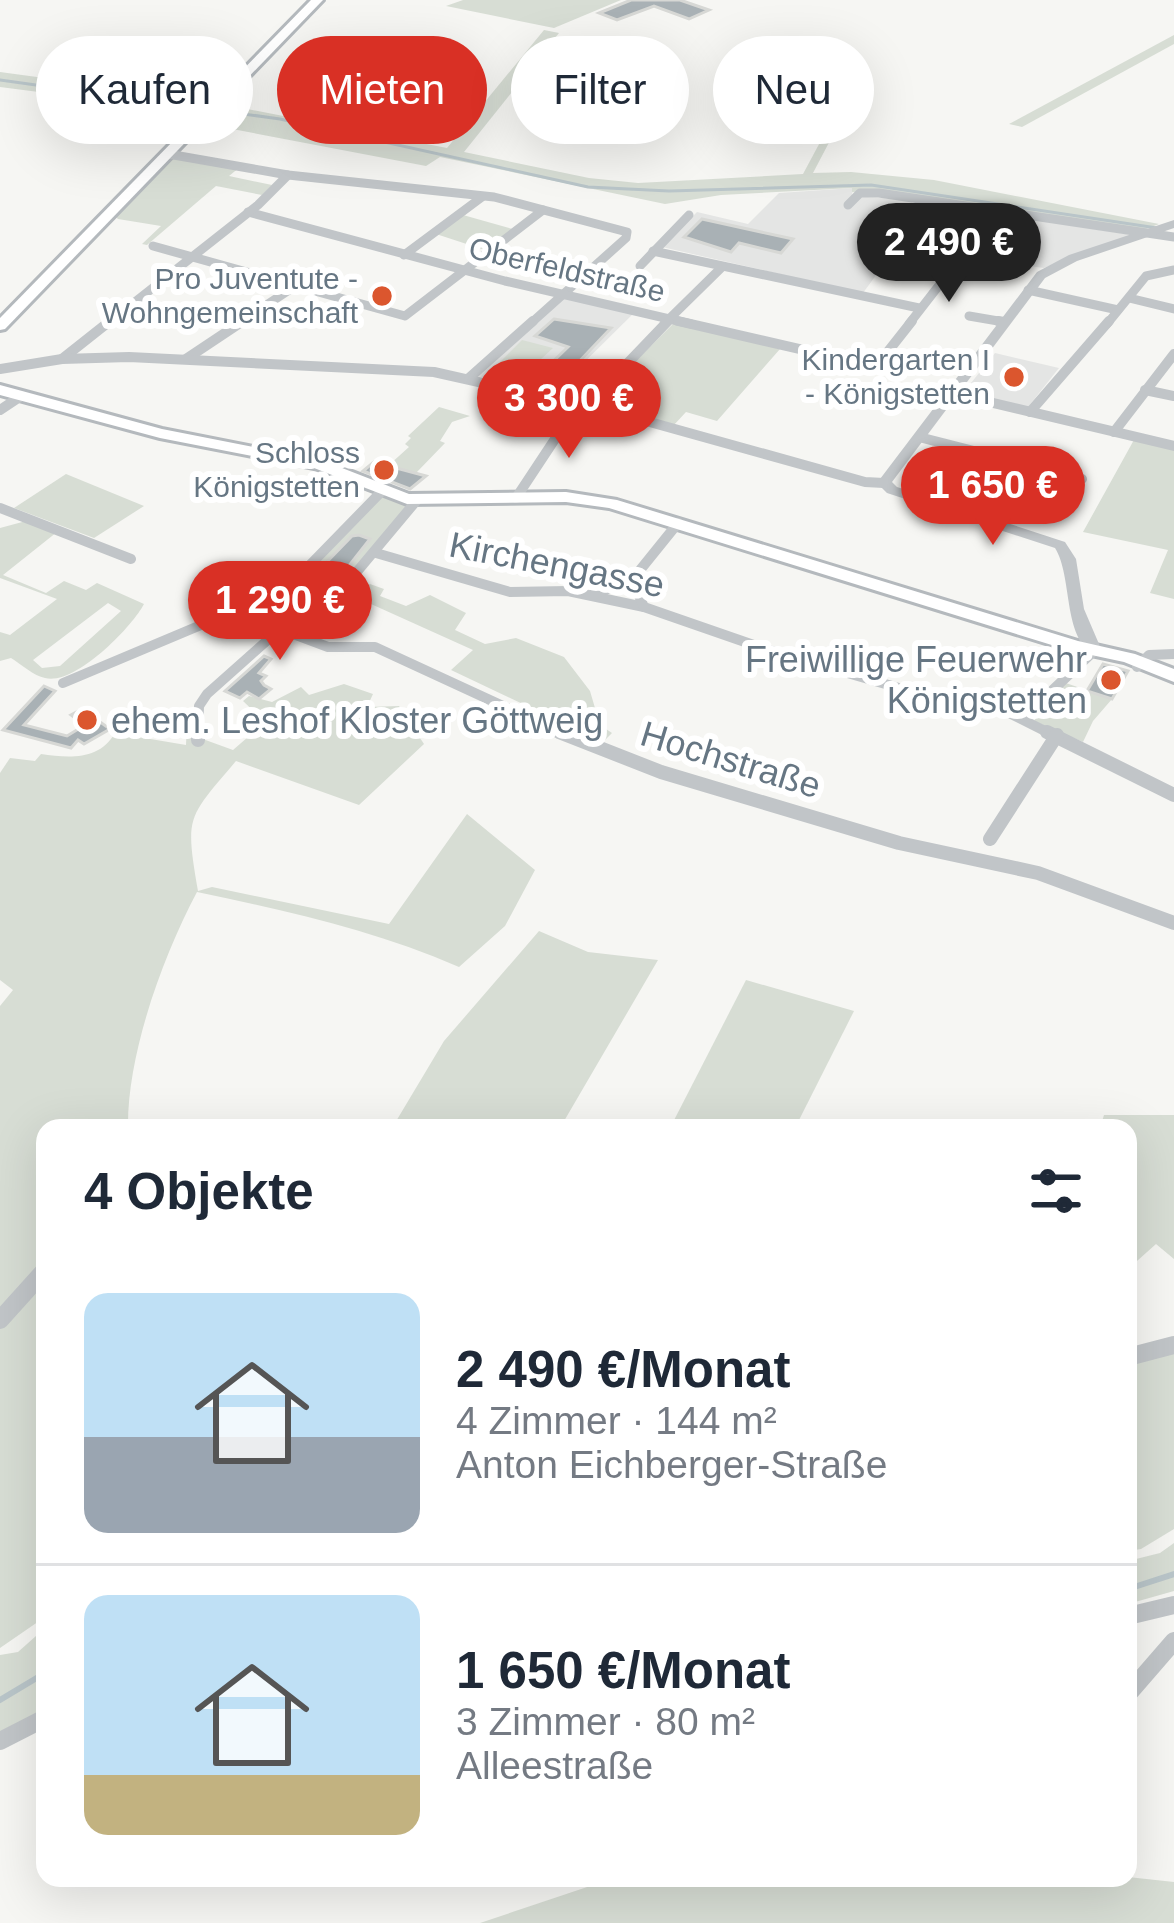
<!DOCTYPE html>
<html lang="de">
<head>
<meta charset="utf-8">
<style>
	body { margin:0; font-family:Helvetica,sans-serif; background:#f6f6f7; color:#1f2937; height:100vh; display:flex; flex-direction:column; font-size:45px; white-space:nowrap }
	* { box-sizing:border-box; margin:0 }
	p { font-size:39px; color:#747a83 }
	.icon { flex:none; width:66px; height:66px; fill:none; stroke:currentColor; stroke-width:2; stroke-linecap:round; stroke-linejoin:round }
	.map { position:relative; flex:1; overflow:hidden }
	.drawer { position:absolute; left:36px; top:1119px; width:1101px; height:768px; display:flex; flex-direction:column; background:#fff; border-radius:24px; box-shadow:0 12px 48px #0002 }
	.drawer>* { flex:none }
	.hud { position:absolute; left:36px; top:36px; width:1104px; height:108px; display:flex; gap:24px }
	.price { position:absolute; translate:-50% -102px; padding:0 27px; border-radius:42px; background:#d93025; color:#fff; font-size:39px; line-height:78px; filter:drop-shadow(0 3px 6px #0008) }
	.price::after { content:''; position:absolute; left:50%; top:72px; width:36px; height:27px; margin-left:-18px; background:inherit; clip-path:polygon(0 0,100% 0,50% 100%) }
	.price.current { background:#222; color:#fff }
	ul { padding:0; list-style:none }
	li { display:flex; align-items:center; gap:36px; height:300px; padding:0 48px }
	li+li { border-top:3px solid #e0e1e3 }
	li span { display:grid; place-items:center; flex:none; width:336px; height:240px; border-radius:24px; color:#555 }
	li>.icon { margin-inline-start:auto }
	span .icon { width:144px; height:144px; fill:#fffc; stroke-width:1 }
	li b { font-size:51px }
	h2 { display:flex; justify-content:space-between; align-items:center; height:144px; padding:0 48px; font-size:51px }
	.chip { padding:0 42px; border-radius:54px; background:#fff; box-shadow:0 12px 48px #0002; font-size:42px; line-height:108px }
	.chip.current { background:#d93025; color:#fff }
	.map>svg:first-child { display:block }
	.built { fill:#e4e5e4 }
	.green { fill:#d7ddd4; fill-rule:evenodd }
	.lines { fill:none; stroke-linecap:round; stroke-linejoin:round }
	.stream-far1 { stroke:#b9c5c9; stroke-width:3 }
	.stream { stroke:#b9c5c9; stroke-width:6 }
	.building { fill:#a9b1b5; stroke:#d7d8d5; stroke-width:3 }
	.secondary-casing { stroke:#b4b9bd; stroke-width:6 }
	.minor-far3 { stroke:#c1c5c8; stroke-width:9 }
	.minor-far2 { stroke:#c1c5c8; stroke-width:10 }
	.minor-far1 { stroke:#c1c5c8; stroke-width:14 }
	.minor { stroke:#c1c5c8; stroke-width:18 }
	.tertiary { fill:#c1c5c8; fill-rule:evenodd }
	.secondary { fill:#fff; fill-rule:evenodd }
	.poi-dot { fill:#db562e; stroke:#fff; stroke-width:4.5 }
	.labels { text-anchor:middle; stroke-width:12; stroke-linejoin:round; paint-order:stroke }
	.far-street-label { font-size:30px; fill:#667683; stroke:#fff }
	.far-poi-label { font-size:30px; fill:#667683; stroke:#fff; text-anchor:end }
	.street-label { font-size:36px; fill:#667683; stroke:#fff }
	.poi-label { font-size:36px; fill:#667683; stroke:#fff; text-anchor:end }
</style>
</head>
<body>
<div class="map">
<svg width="1174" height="1923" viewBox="0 0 1174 1923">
	<rect width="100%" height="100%" fill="#f6f6f3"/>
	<g class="built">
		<polygon points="853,188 852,196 914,200 875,252 890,256 863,293 662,247 697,212 748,224 779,193"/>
		<polygon points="997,215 1005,215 1132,235 1044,268 960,257"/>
		<polygon points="564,295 637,310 553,393 476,376"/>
		<polygon points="995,353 1059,368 1028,407 963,393"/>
	</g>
	<g class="green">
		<polygon points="463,0 621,0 554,28 446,6"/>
		<polygon points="544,30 559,33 464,152 589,178 638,183 803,174 847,92 855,93 813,173 851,172 934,180 1159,224 1141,231 852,192 852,188 721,195 665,204 440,157 426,166 201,123 222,104 447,148"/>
		<polygon points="1174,35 1174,44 1022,127 1009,124"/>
		<polygon points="0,72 192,98 212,102 201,113 0,87"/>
		<polygon points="170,156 240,167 229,176 272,185 262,195 216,186 147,245 142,244 161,226 118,219 113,214"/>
		<polygon points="463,215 516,230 488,251 436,234"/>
		<polygon points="900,220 969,234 942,268 874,253"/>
		<polygon points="674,323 780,349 717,421 686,412 673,426 592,404"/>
		<polygon points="522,340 553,348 513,385 484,378"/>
		<polygon points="439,407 470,416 452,422 440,441 445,443 416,473 389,465 409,447 405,444 411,438 408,436"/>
		<polygon points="1135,438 1174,447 1174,599 1150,593 1168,550 1083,532"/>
		<polygon points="66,474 144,506 94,538 14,508"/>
		<polygon points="382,491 417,500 345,580 338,578 319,592 301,585 316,574 312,569"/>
		<path d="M26,521L57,532L3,575L46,593L64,581L86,590L97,583L144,604C132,627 75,686 45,678C34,676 21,664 11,658L0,661V632L10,635L57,599L0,578V528ZM108,603L121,611L60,666L42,668L33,660Z"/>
		<polygon points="370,584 384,589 380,596 406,606 430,595 466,613 455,630 485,644 516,638 564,657 590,691 600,725 612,733 603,742 451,670 473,650 351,595"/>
		<polygon points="1063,682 1112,699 1093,721 1083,742 1034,721"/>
		<path d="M344,684L373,694L367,707L399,706L424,744L359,805L236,761C187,819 185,815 198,891L212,887L389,924L467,814L535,870L505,926L459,967C374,930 287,911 197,892C163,956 127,1054 128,1128H45V1617L0,1648V1006L13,990L0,980V773L10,758L35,761L41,754C68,758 99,761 115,733L186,745L187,723L192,722L200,738L233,750L265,722L243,701L249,696L272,702L301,687L309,695Z"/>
		<polygon points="539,931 588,952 658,960 560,1128 392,1128 444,1041"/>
		<polygon points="746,980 854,1011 795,1128 670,1128"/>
		<polygon points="1104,1115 1174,1115 1174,1259 1156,1244 1128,1269 1128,1128 1100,1128"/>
		<polygon points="1174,1352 1174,1529 1141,1549 1128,1551 1128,1365"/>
		<polygon points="1174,1543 1174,1591 1128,1604 1128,1561 1160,1553"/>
		<polygon points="45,1628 45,1711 0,1735 0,1655 18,1652"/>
		<polygon points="1128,1877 1174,1882 1174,1923 480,1923 614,1878"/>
	</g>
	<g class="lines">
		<polyline class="stream-far1" points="0,80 280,119 588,187 669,191 871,185 1157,228"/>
		<g class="stream">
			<polyline points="1128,1589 1174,1574"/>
			<polyline points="0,1700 45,1673"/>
		</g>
	</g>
	<g class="building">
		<polygon points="631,0 680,0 709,10 689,19 654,6 617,20 599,13"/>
		<polygon points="702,219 793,239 781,253 739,243 731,252 684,237"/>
		<polygon points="554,319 611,328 553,389 523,381 533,371 541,373 568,347 535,336"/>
		<polygon points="374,462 426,476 410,489 363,471"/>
		<polygon points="359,535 370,539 348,567 332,573 319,570 352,536"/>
		<polygon points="264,656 271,659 259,673 266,676 261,681 264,685 271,689 259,699 247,692 240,698 225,691"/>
		<polygon points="1103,664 1128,671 1112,699 1087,691"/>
		<polygon points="44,686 55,691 24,725 67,736 85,725 71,715 82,709 110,729 84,744 78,740 71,748 3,730"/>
	</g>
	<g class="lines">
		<defs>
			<g id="secondary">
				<polygon points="311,0 323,0 5,329 0,330 0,318"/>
				<polygon points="0,385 162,429 324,461 409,494 566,492 617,500 1078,641 1135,654 1174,669 1174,682 1124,662 1068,650 609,508 566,502 407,504 314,468 160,438 0,395"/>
			</g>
		</defs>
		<use href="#secondary" class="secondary-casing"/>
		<g class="minor-far3">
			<polyline points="168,154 288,175 494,197 627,232 626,238 530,324"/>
			<polyline points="848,205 860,193 879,193 1174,237"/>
			<polyline points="248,212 505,281 691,324"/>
			<polyline points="153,246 405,316 543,210"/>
			<polyline points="653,251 919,308"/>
			<polyline points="404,255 482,197"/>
			<polyline points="640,266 689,215"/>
			<polyline points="1028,290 1118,310"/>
			<polyline points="1129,298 1174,309"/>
			<polyline points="969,316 1004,322"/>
			<polyline points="107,324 258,205 288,175"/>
			<polyline points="238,324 295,286"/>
			<polyline points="664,324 722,267"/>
			<polyline points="909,324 996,212"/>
			<polyline points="1107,324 1146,276 1174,270"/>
		</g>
		<g class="minor-far2">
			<polyline points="678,321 869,365 882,359 912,321"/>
			<polyline points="998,321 1004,322"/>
			<polyline points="62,359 110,321"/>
			<polyline points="186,359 243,321"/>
			<polyline points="0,369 62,359 129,357 434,372 621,414 865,482 884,483"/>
			<polyline points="469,378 533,321"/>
			<polyline points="1145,390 1174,396"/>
			<polyline points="951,393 1174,446"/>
			<polyline points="0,410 21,396"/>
			<polyline points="1030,412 1109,321"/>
			<polyline points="1114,432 1174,354"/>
			<polyline points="919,437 1082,479"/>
			<polyline points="516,498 555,439 668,321"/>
			<polyline points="0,508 131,559"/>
			<polyline points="376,553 510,592 568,591 644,607 765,649 954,704 1007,712 1053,735"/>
			<polyline points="591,595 632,580"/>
			<polyline points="258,601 292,621"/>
			<polyline points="644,607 632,580 678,523"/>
			<polyline points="280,629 328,647 375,647 566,735"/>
			<polyline points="1137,667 1149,655 1174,654"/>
			<polyline points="63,683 258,601 308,567 382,491"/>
			<polyline points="1009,711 1042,700 1094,651"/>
			<polyline points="198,735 199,706 207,694 280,629 355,574 417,500"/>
		</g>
		<g class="minor-far1">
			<polyline points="559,732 661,772 899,843 1038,873 1174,923"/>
			<polyline points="1047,732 1174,795"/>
			<polyline points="198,740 198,732"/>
			<polyline points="990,839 1057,735"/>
		</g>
		<g class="minor">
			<polyline points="0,1320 45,1270"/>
			<polyline points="1128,1357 1174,1345"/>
			<polyline points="1128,1616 1174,1605"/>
			<polyline points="1128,1694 1174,1641"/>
			<polyline points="0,1741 45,1718"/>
		</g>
		<path class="tertiary" d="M1174,220V228L1077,261L1045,278L892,482L897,487L1065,542L1076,559L1084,609L1102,651L1094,656C1062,635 1073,577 1055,548L887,493L877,483L1037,272L1069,255Z"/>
		<use href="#secondary" class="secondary"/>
	</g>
	<g class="poi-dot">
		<circle cx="382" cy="296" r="12"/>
		<circle cx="1014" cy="377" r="12"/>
		<circle cx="384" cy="470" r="12"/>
		<circle cx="1111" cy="680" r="12"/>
		<circle cx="87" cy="720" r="12"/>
	</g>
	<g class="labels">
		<g class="far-street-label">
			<text transform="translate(567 270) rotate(13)" y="10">Oberfeldstraße</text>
		</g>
		<g class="far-poi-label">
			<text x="358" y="289">Pro Juventute -<tspan x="358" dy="34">Wohngemeinschaft</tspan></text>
			<text x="990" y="370">Kindergarten I<tspan x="990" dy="34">- Königstetten</tspan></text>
			<text x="360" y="463">Schloss<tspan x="360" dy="34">Königstetten</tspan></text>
		</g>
		<g class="street-label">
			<text transform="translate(557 564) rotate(11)" y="13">Kirchengasse</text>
			<text transform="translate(731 759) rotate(17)" y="13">Hochstraße</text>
		</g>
		<g class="poi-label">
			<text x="1087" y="672">Freiwillige Feuerwehr<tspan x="1087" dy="41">Königstetten</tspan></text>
			<text x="111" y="733" text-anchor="start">ehem. Leshof Kloster Göttweig</text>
		</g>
	</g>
</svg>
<b class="price current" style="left:949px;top:305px">2 490 €</b>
<b class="price" style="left:569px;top:461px">3 300 €</b>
<b class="price" style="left:993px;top:548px">1 650 €</b>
<b class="price" style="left:280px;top:663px">1 290 €</b>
<div class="hud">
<a class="chip">Kaufen</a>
<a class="chip current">Mieten</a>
<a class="chip">Filter</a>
<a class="chip">Neu</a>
</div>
<section class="drawer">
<h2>4 Objekte<svg class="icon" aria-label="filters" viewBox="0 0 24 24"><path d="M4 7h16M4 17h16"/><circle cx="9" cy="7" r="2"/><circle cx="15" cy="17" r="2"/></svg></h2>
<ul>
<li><span style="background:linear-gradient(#bfe0f5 60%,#9aa5b1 0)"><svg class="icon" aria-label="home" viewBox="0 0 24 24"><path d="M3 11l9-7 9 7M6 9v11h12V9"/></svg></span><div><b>2 490 €/Monat</b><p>4 Zimmer · 144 m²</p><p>Anton Eichberger-Straße</p></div></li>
<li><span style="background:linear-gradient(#bfe0f5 75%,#c2b280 0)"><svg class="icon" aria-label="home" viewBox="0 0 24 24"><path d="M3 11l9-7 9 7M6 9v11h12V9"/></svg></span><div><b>1 650 €/Monat</b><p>3 Zimmer · 80 m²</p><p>Alleestraße</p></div></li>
</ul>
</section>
</div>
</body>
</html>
